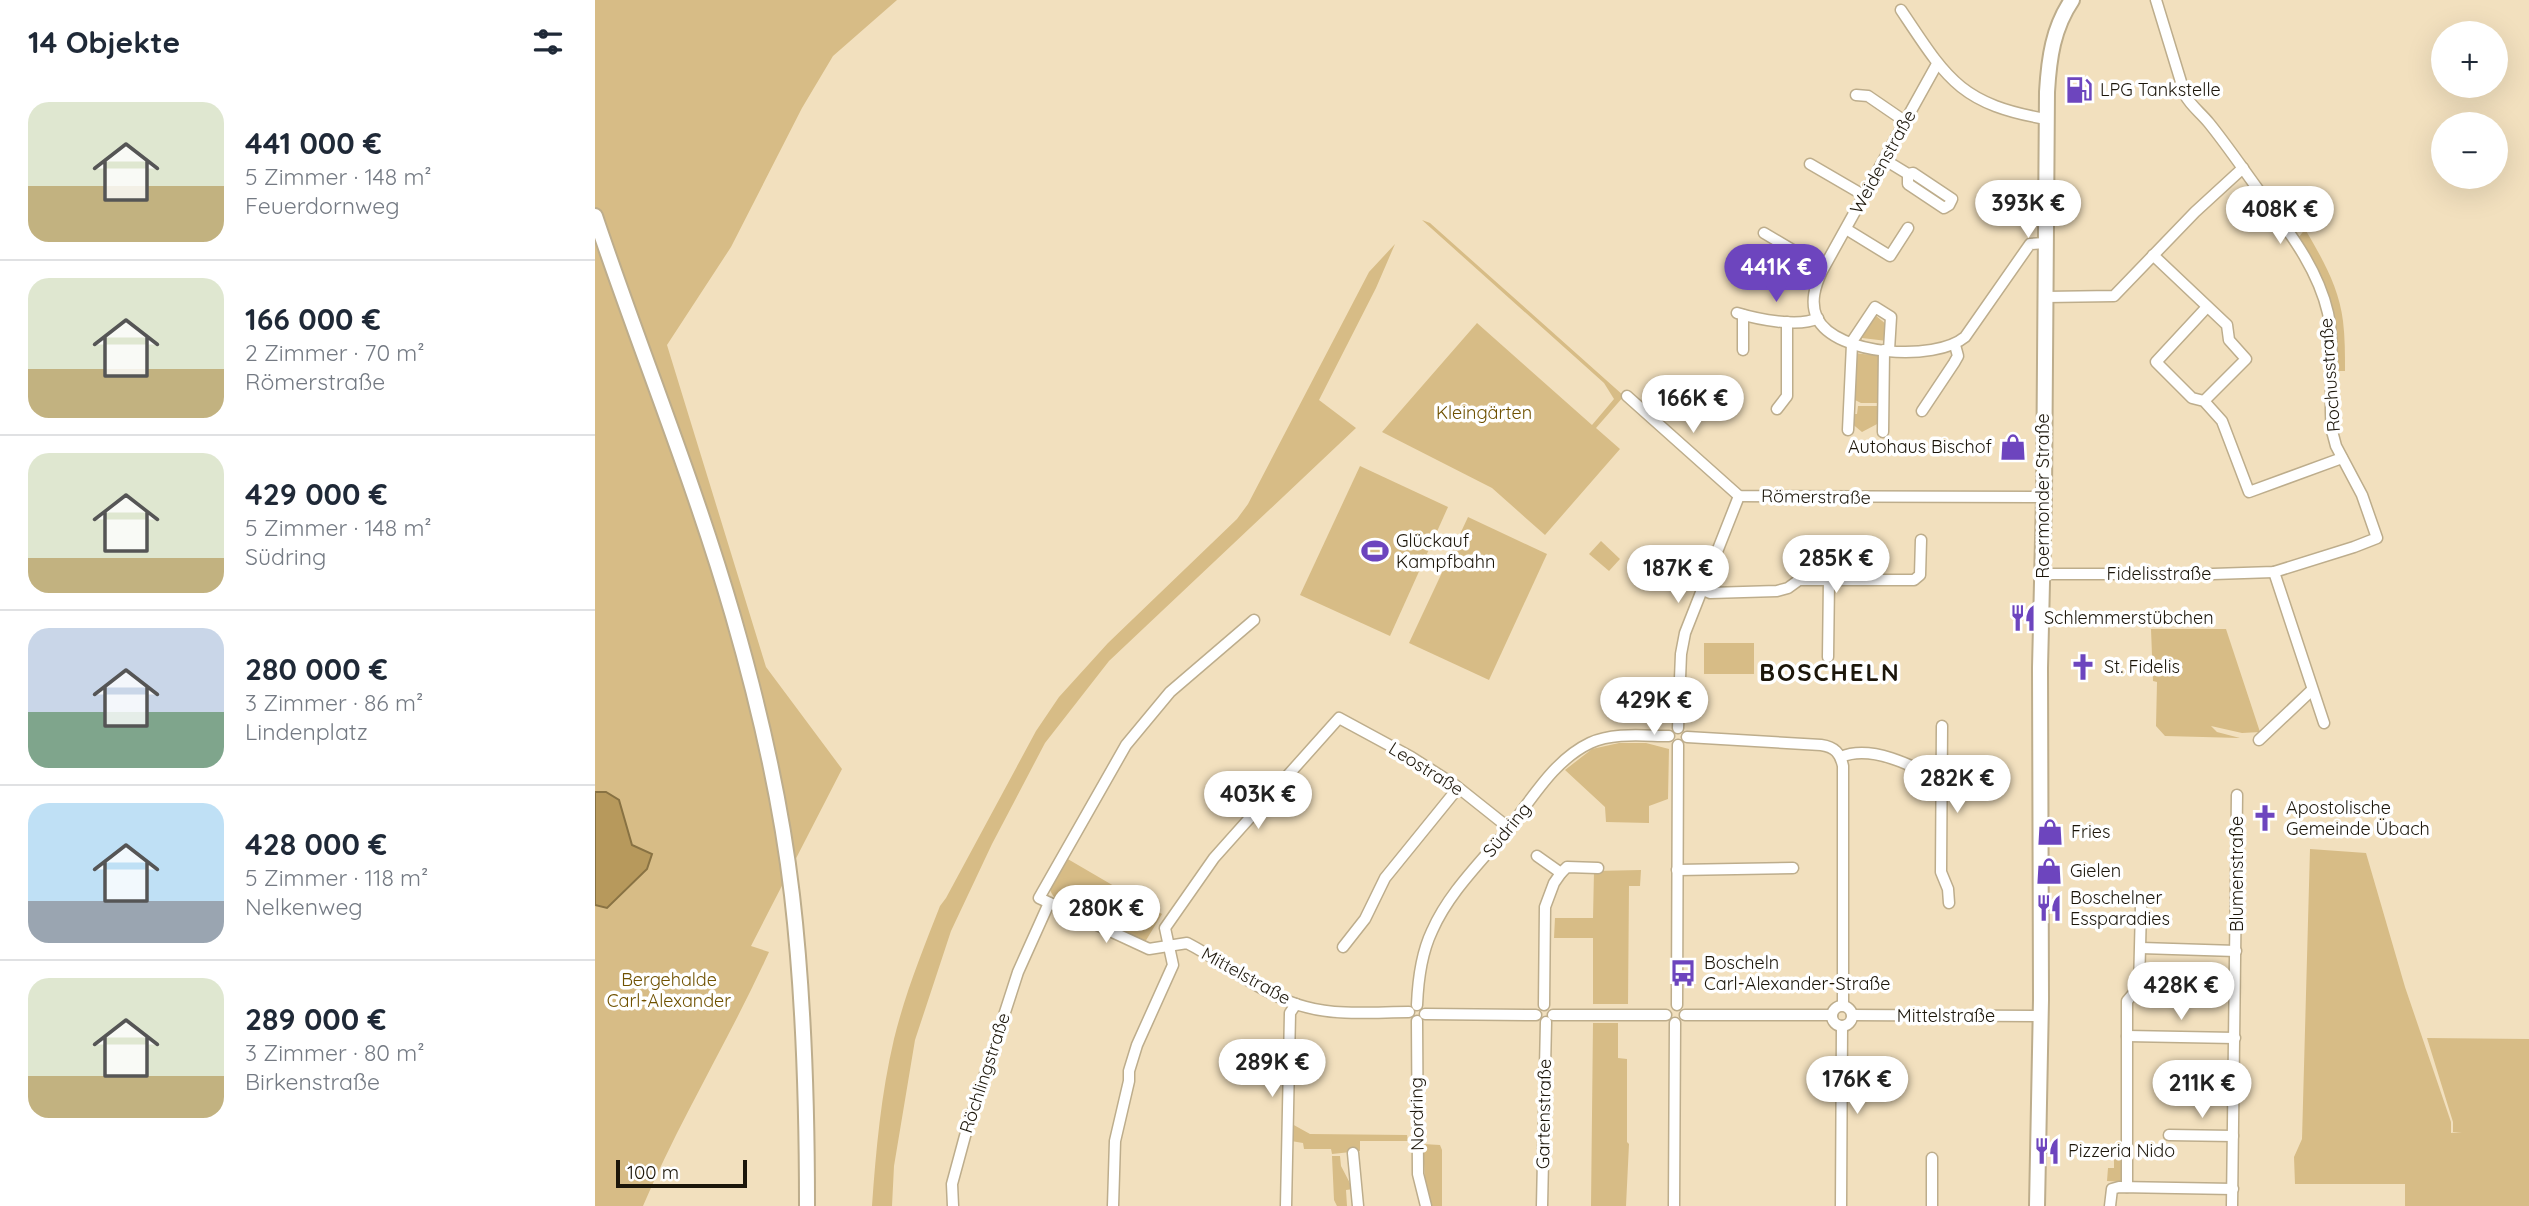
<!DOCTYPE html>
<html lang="de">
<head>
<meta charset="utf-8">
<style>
	body { margin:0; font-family:Quicksand,sans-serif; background:#f2f2f3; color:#1f2937; height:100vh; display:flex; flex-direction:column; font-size:26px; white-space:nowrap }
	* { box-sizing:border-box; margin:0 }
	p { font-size:23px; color:#747a83 }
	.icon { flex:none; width:38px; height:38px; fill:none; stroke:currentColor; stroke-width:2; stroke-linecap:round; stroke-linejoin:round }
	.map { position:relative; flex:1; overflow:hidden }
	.drawer { display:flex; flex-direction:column; background:#fff; width:595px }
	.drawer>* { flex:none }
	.controls { position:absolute; left:1836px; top:21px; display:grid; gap:14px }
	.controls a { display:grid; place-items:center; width:77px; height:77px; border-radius:50%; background:#fff; box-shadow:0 7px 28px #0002; font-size:35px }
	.scale { position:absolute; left:21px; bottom:18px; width:131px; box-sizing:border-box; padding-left:7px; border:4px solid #1c160a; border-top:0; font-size:19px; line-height:24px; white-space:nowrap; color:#1c160a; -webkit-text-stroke:5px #fff; paint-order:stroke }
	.price { position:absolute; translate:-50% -60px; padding:0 16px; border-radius:24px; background:#fff; color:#222; font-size:23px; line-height:46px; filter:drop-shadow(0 2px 4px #0008) }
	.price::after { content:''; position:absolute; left:50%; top:42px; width:21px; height:16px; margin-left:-10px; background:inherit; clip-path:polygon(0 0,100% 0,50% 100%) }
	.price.current { background:#6d45be; color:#fff }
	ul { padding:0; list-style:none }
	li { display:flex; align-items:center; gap:21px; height:175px; padding:0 28px }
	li+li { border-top:2px solid #e0e1e3 }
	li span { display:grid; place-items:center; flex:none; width:196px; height:140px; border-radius:21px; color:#555 }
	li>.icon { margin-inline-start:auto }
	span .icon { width:84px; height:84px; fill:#fffc; stroke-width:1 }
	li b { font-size:30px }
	h2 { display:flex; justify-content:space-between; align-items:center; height:84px; padding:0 28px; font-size:30px }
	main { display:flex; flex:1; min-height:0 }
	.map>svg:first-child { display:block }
	.green { fill:#d7bc86 }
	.water { fill:#b7995c; stroke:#887243; stroke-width:2 }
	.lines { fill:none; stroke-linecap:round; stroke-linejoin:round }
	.minor-casing { stroke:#bdad8c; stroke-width:13 }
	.secondary-casing { stroke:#bdad8c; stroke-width:18 }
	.primary-casing { stroke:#bdad8c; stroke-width:18 }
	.minor { stroke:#fff; stroke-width:10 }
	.secondary { stroke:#fff; stroke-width:14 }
	.primary { stroke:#fff; stroke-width:14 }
	.labels { text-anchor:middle; stroke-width:7; stroke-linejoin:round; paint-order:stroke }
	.poi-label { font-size:18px; fill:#1c160a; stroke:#fff; text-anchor:start }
	.street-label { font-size:18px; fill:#1c160a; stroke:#fff }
	.park-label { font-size:18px; fill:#6f5100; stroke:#fff }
	.district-label { font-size:24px; font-weight:bold; letter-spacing:2px; fill:#1c160a; stroke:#fff }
</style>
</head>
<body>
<main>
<section class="drawer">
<h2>14 Objekte<svg class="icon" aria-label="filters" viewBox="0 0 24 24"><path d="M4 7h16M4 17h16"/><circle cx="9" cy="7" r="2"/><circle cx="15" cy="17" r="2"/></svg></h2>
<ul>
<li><span style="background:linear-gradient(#dfe7d0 60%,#c2b280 0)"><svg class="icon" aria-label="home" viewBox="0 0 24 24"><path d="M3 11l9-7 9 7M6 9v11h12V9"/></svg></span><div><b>441 000 €</b><p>5 Zimmer · 148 m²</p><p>Feuerdornweg</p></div></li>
<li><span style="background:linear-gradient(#dfe7d0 65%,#c2b280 0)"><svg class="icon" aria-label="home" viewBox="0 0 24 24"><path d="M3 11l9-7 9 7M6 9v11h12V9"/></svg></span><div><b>166 000 €</b><p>2 Zimmer · 70 m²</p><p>Römerstraße</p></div></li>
<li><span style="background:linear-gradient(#dfe7d0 75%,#c2b280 0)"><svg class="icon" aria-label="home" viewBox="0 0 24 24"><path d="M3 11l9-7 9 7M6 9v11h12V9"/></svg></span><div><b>429 000 €</b><p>5 Zimmer · 148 m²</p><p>Südring</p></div></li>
<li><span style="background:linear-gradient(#c9d6e8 60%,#7fa58c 0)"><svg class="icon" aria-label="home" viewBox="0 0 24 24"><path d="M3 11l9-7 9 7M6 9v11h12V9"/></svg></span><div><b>280 000 €</b><p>3 Zimmer · 86 m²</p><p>Lindenplatz</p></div></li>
<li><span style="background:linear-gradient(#bfe0f5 70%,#9aa5b1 0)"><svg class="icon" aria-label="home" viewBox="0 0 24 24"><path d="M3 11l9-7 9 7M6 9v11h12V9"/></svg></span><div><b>428 000 €</b><p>5 Zimmer · 118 m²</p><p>Nelkenweg</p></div></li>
<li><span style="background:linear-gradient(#dfe7d0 70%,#c2b280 0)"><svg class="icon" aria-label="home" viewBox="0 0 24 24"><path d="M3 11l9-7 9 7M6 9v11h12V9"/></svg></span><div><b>289 000 €</b><p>3 Zimmer · 80 m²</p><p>Birkenstraße</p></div></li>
</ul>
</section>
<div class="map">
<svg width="1934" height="1206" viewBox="0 0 1934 1206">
	<rect width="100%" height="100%" fill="#f2e0be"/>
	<g class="green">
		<path d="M0,0H302L238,56L207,108L136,247L72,345L171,667L247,769L156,946L174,952C135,1038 85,1119 48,1206H0Z"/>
		<polygon points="827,220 835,223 1029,396 1001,428 1025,449 950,535 897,488 787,432 882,323 997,425 1019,399 1009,383"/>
		<path d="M1710,229C1727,258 1744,287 1748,321C1750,337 1750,354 1750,371H1741L1736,308L1723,271L1704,237Z"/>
		<path d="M800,244L781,288L724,400L761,428L514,661L450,743L397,844L356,931L320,1040L299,1166L297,1206H277C281,1150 286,1094 299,1039C310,994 328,949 345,906L351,898L441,731L464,697L513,643L642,519L653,504L774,272Z"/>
		<polygon points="1280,315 1292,325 1292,341 1267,338 1266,343 1263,342 1262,338 1265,339 1278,320 1276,317"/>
		<polygon points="1259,353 1285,356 1282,403 1266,403 1260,400"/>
		<polygon points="1263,406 1284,406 1284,423 1267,432 1255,422 1255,414 1262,414"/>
		<polygon points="765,466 853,507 795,636 705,595"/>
		<polygon points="873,517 952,554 894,680 814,643"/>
		<polygon points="1006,541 1025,559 1014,571 994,554"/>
		<polygon points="1556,629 1631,629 1665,732 1647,733 1616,726 1622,732 1645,738 1570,736 1561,726 1562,682 1558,681"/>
		<rect x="1109" y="643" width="50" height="31"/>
		<polygon points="1024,743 1051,743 1074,749 1073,799 1054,806 1054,823 1011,822 1010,807 970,770 997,749"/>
		<polygon points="1715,849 1771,853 1810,987 1856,1122 1856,1133 1867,1132 1858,1132 1858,1122 1832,1038 1934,1039 1934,1206 1810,1206 1810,1184 1700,1184 1699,1157 1707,1139"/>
		<path d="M471,858L567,914L550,942L508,923V920L499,915L498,918C483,911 461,906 455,890Z"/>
		<polygon points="1046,870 1045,886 1034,886 1033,1004 998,1004 998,938 959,938 960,918 998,918 999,871"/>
		<polygon points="998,1023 1023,1023 1023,1058 1032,1059 1032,1142 1034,1144 1031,1206 996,1206"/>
		<polygon points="697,1124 715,1134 812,1135 813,1141 765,1141 765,1151 737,1154 736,1149 709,1149 708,1143 696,1141"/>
		<polygon points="828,1144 845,1145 847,1150 847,1206 836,1206 830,1183"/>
		<polygon points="1519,1152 1525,1152 1529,1158 1529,1182 1512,1181 1513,1168 1519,1168"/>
		<polygon points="737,1156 745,1156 746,1166 758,1189 751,1190 752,1206 742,1206 739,1200"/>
	</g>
	<polygon class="water" points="0,792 11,792 24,800 37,845 57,854 52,869 12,908 0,905"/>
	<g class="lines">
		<defs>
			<g id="minor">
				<path d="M1306,10C1352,79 1365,104 1451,119"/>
				<path d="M1342,64L1227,271C1220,286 1215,302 1222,318C1241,356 1340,362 1370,337L1435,244L1450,243"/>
				<polyline points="1261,95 1273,96 1311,122"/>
				<polyline points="1290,160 1313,174 1313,184 1349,208 1354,205 1357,199 1318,173 1313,174"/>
				<polyline points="1215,164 1270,196"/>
				<polyline points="1251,229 1295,256 1313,228"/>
				<polyline points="1169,233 1228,268"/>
				<polyline points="1558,255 1632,325 1634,340 1651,359 1609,401"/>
				<polyline points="1450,297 1519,296 1600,212 1648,168"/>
				<polyline points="1612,307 1561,362 1597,398 1609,401 1627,421 1654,492 1747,458"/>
				<path d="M1142,313C1162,319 1204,328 1223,318"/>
				<polyline points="1256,343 1280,307 1296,317 1294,350"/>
				<polyline points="1148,350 1148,315"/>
				<polyline points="1032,396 1144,496 1449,497"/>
				<polyline points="1182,409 1192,396 1192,322"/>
				<polyline points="1327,411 1359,363 1363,356 1360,345"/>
				<polyline points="1253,430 1257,344"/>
				<polyline points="1288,432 1289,350"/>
				<polyline points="1679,572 1729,723"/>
				<path d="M1448,574H1618L1679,572L1759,547L1782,538L1767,495L1741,446L1737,431C1733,393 1741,352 1733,313C1722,265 1690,227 1662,188C1646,166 1631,144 1614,123C1606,113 1596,106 1590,95L1561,0"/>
				<polyline points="1106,589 1115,593 1182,591 1193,588 1204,580 1319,580 1325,575 1326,540"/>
				<path d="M659,620L575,692L531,745L444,898L554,949L592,943C631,963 668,996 711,1007C743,1016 781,1012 814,1012"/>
				<polyline points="1233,657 1234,580"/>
				<polyline points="1347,726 1346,872 1353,889 1354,903"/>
				<polyline points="1083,728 1086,654 1090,633 1144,496"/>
				<path d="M1092,737L1226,745C1240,747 1245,753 1248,766V1005"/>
				<polyline points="1664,740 1717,690"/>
				<path d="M1246,757C1276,744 1318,766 1345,780"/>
				<polyline points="942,856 966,873 959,883 950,907 949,1005"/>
				<polyline points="1082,870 1198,868"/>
				<polyline points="966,873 972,867 1003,868"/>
				<polyline points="748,947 770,919 790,878 863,788"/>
				<polyline points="1546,948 1641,951"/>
				<path d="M822,1005C823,980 826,954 837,931C854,892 887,861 914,828C937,799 959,760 995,743C1019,732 1049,736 1074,736"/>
				<polyline points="1082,1005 1083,745"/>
				<circle cx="1247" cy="1016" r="10"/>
				<polyline points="830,1014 941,1015"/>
				<polyline points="958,1015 1071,1015"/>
				<polyline points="1090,1015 1237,1015"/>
				<polyline points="1257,1015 1446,1016"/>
				<polyline points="822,1021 823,1174 831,1206"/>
				<polyline points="1532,1036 1640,1038"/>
				<polyline points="1575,1085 1639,1087"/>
				<polyline points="1574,1135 1638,1136"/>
				<polyline points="758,1153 763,1206"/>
				<polyline points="1337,1158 1337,1206"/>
				<polyline points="1532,1187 1532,1001 1544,987 1546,907"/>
				<polyline points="358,1206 357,1184 370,1136 423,972 454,903"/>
				<polyline points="518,1206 520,1141 534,1081 534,1071 542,1045 578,965 570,928 619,858 744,718 816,757 860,785 914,828"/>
				<polyline points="691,1206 695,1013 701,1004"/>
				<polyline points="947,1206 951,1022"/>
				<polyline points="1079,1206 1080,1023"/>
				<polyline points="1246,1206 1247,1026"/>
				<polyline points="1515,1206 1517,1189 1524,1187 1638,1189"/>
				<polyline points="1637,1206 1642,795"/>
			</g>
			<path id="secondary" d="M1442,1206L1446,1000L1445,668L1449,497L1452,92C1454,58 1458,28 1477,0"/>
			<path id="primary" d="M0,216C45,350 99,481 138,616C164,706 186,801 197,895C209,998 212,1102 212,1206"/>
		</defs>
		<use href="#minor" class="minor-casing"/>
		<use href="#secondary" class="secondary-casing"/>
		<use href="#primary" class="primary-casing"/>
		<use href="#minor" class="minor"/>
		<use href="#secondary" class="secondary"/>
		<use href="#primary" class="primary"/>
	</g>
	<defs>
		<symbol id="fuel-bare" viewBox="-9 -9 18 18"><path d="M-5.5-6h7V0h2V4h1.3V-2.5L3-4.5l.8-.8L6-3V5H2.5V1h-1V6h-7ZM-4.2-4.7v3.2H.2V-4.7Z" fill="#6d45be" stroke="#fff" stroke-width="2.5" paint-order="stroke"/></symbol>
		<symbol id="shop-bare" viewBox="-9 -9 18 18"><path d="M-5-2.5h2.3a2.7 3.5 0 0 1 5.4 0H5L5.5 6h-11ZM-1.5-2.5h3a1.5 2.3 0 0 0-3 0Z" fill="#6d45be" stroke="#fff" stroke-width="2.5" paint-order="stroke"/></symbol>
		<symbol id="stadium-bare" viewBox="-9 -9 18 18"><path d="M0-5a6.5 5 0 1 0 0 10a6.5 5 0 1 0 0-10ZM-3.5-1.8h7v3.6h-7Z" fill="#6d45be" stroke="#fff" stroke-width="2.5" paint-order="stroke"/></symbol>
		<symbol id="restaurant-bare" viewBox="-9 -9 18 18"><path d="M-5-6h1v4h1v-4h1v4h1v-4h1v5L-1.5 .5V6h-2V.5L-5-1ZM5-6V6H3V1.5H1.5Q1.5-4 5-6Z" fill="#6d45be" stroke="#fff" stroke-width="2.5" paint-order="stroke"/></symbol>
		<symbol id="church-bare" viewBox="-9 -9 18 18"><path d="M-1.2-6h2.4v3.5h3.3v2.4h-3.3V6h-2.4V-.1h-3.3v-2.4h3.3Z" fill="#6d45be" stroke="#fff" stroke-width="2.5" paint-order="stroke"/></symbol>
		<symbol id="bus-bare" viewBox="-9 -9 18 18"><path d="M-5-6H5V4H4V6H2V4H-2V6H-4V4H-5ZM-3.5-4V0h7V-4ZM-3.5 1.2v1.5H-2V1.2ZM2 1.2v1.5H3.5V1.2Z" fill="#6d45be" stroke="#fff" stroke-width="2.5" paint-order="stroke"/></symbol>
	</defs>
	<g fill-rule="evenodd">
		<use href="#fuel-bare" x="1465" y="71" width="38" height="38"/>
		<use href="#shop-bare" x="1399" y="428" width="38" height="38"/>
		<use href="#stadium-bare" x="761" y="532" width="38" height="38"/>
		<use href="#restaurant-bare" x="1409" y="599" width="38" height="38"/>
		<use href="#church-bare" x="1469" y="648" width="38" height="38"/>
		<use href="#church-bare" x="1651" y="799" width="38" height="38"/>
		<use href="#shop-bare" x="1436" y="813" width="38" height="38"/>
		<use href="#shop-bare" x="1435" y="852" width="38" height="38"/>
		<use href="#restaurant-bare" x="1435" y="889" width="38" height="38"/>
		<use href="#bus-bare" x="1069" y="954" width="38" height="38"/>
		<use href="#restaurant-bare" x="1433" y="1132" width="38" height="38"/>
	</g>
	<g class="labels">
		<g class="poi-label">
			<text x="1505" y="96">LPG Tankstelle</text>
			<text x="1397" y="453" text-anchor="end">Autohaus Bischof</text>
			<text x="801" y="547">Glückauf<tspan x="801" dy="21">Kampfbahn</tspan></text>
			<text x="1449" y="624">Schlemmerstübchen</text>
			<text x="1509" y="673">St. Fidelis</text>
			<text x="1691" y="814">Apostolische<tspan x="1691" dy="21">Gemeinde Übach</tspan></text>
			<text x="1476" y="838">Fries</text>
			<text x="1475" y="877">Gielen</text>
			<text x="1475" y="904">Boschelner<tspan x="1475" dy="21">Essparadies</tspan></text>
			<text x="1109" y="969">Boscheln<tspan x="1109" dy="21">Carl-Alexander-Straße</tspan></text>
			<text x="1473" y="1157">Pizzeria Nido</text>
		</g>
		<g class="street-label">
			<text transform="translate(1288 162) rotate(-61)" y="6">Weidenstraße</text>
			<text transform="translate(1735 375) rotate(-94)" y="6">Rochusstraße</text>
			<text transform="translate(1448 496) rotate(-90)" y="6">Roermonder Straße</text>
			<text transform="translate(1221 497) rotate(1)" y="6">Römerstraße</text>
			<text x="1564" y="580">Fidelisstraße</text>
			<text transform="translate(831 769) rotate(32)" y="6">Leostraße</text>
			<text transform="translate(912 830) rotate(-51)" y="6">Südring</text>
			<text transform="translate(1642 874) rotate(-90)" y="6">Blumenstraße</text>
			<text transform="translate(651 976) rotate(29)" y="6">Mittelstraße</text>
			<text x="1351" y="1022">Mittelstraße</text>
			<text transform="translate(390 1073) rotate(-72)" y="6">Röchlingstraße</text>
			<text transform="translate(822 1114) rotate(-91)" y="6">Nordring</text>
			<text transform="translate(949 1114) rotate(-89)" y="6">Gartenstraße</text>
		</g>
		<g class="park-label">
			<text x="889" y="419">Kleingärten</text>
			<text x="74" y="986">Bergehalde<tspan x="74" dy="21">Carl-Alexander</tspan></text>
		</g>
		<g class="district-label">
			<text x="1235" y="681">BOSCHELN</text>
		</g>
	</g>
</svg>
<div class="controls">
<a>+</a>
<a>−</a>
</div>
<div class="scale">100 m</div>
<b class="price" style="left:1433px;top:240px">393K €</b>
<b class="price" style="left:1685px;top:246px">408K €</b>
<b class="price current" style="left:1181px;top:304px">441K €</b>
<b class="price" style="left:1098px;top:435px">166K €</b>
<b class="price" style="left:1241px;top:595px">285K €</b>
<b class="price" style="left:1083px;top:605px">187K €</b>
<b class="price" style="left:1059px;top:737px">429K €</b>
<b class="price" style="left:1362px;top:815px">282K €</b>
<b class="price" style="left:663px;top:831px">403K €</b>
<b class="price" style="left:511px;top:945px">280K €</b>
<b class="price" style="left:1586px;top:1022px">428K €</b>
<b class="price" style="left:677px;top:1099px">289K €</b>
<b class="price" style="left:1262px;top:1116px">176K €</b>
<b class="price" style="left:1607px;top:1120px">211K €</b>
</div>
</main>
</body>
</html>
